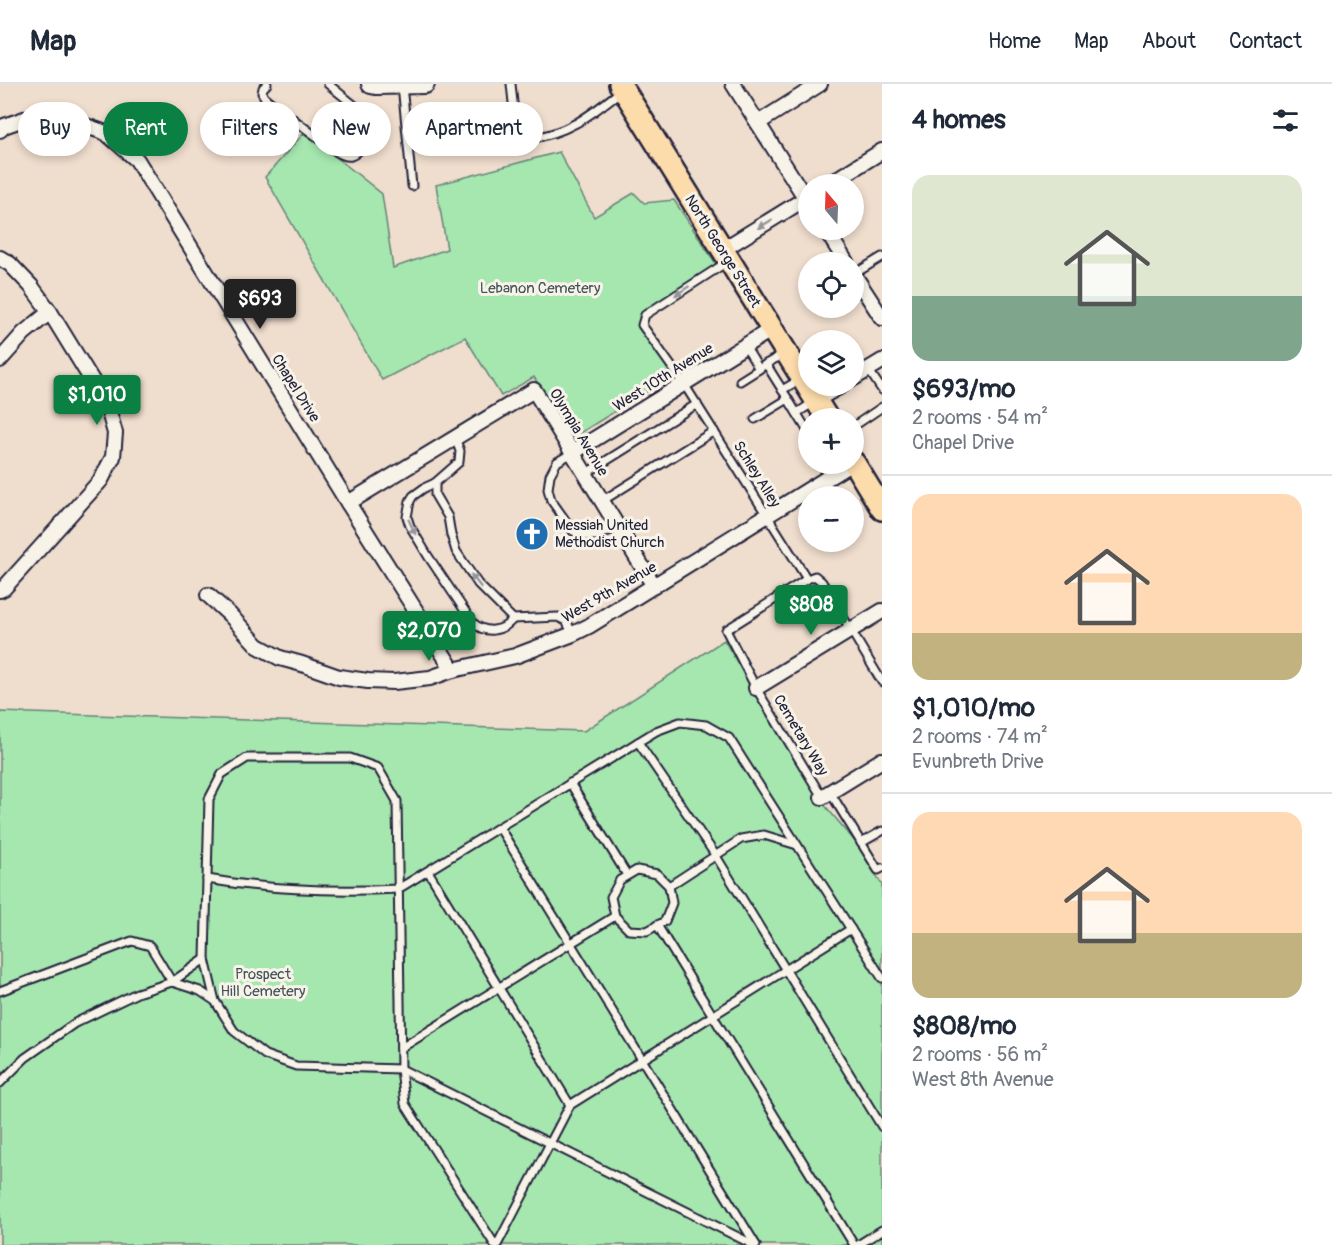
<!DOCTYPE html>
<html lang="en">
<head>
<meta charset="utf-8">
<style>
	body { margin:0; font-family:Pangolin,sans-serif; background:#f2f2f3; color:#1f2937; height:100vh; display:flex; flex-direction:column; font-size:22px; white-space:nowrap }
	* { box-sizing:border-box; margin:0 }
	p { font-size:20px; color:#747a83 }
	.icon { flex:none; width:33px; height:33px; fill:none; stroke:currentColor; stroke-width:2; stroke-linecap:round; stroke-linejoin:round }
	.map { position:relative; flex:1; overflow:hidden }
	.sheet { display:flex; flex-direction:column; background:#fff; width:450px }
	.sheet>* { flex:none }
	.banner { position:absolute; left:18px; top:18px; width:570px; height:54px; display:flex; gap:12px }
	.needle { width:39px; rotate:341deg }
	.fabs { position:absolute; left:798px; top:90px; display:grid; gap:12px }
	.fabs a { display:grid; place-items:center; width:66px; height:66px; border-radius:50%; background:#fff; box-shadow:0 3px 9px #0003; font-size:30px }
	.price { position:absolute; translate:-50% -51px; padding:0 14px; border-radius:6px; background:#0b8043; color:#fff; font-size:20px; line-height:39px; filter:drop-shadow(0 2px 3px #0008) }
	.price::after { content:''; position:absolute; left:50%; top:36px; width:18px; height:14px; margin-left:-9px; background:inherit; clip-path:polygon(0 0,100% 0,50% 100%) }
	.price.current { background:#222; color:#fff }
	ul { padding:0; list-style:none }
	li { display:grid; align-content:center; gap:12px; height:318px; padding:0 30px }
	li+li { border-top:2px solid #e0e1e3 }
	li span { display:grid; place-items:center; height:186px; border-radius:18px; color:#555 }
	li>.icon { margin-inline-start:auto }
	span .icon { width:108px; height:108px; fill:#fffc; stroke-width:1 }
	li b { font-size:26px }
	h2 { display:flex; justify-content:space-between; align-items:center; height:72px; padding:0 30px; font-size:26px }
	.chip { padding:0 21px; border-radius:27px; background:#fff; box-shadow:0 3px 9px #0003; font-size:21px; line-height:54px }
	.chip.current { background:#0b8043; color:#fff }
	header { display:flex; align-items:center; gap:36px; box-sizing:border-box; height:84px; padding:0 30px; background:#fff; border-bottom:2px solid #e0e1e3 }
	header strong { font-size:28px }
	nav { display:flex; gap:33px; margin-inline-start:auto; font-size:21px }
	main { display:flex; flex:1; min-height:0 }
	.map>svg:first-child { display:block }
	.green { fill:#a6e7b0; stroke:#648476; stroke-width:1.5 }
	.lines { fill:none; stroke-linecap:round; stroke-linejoin:round }
	.lane-casing { stroke:#22223b; stroke-width:11 }
	.street-casing { stroke:#22223b; stroke-width:18 }
	.secondary-casing { stroke:#22223b; stroke-width:22 }
	.primary-casing { stroke:#22223b; stroke-width:26 }
	.lane { stroke:#f7f3e8; stroke-width:7 }
	.street { stroke:#f7f3e8; stroke-width:14 }
	.secondary { stroke:#f7f3e8; stroke-width:18 }
	.primary { stroke:#fddcac; stroke-width:21 }
	.oneway { fill:#97959a }
	.labels { text-anchor:middle; stroke-width:6; stroke-linejoin:round; paint-order:stroke }
	.street-label { font-size:15px; fill:#22223b; stroke:#f7f3e8 }
	.park-label { font-size:15px; fill:#435358; stroke:#f7f3e8 }
	.poi-label { font-size:15px; fill:#22223b; stroke:#f7f3e8; text-anchor:start }
</style>
</head>
<body>
<header>
<strong>Map</strong>
<nav><a>Home</a><a>Map</a><a>About</a><a>Contact</a></nav>
</header>
<main>
<div class="map">
<svg width="882" height="1161" viewBox="0 0 882 1161">
	<rect width="100%" height="100%" fill="#efddcd"/>
	<filter id="ink" filterUnits="userSpaceOnUse"><feTurbulence type="fractalNoise" baseFrequency=".0167" numOctaves="2"/><feDisplacementMap in="SourceGraphic" scale="12" xChannelSelector="R" yChannelSelector="G"/><feConvolveMatrix kernelMatrix="1 2 1 2 8 2 1 2 1" color-interpolation-filters="sRGB"/></filter>
	<g filter="url(#ink)">
		<g class="green">
			<polygon points="305,48 382,110 393,184 447,165 436,101 559,68 594,133 634,109 644,119 674,116 718,183 639,233 677,289 572,354 534,293 501,312 465,253 382,296 265,93"/>
			<polygon points="724,556 817,712 858,761 882,801 882,1161 0,1161 0,628 584,647"/>
		</g>
		<g class="lines">
			<defs>
				<g id="lane">
					<path d="M267,0L263,4L262,9L265,14L337,68C342,71 346,73 351,72C361,69 373,47 375,38L328,0"/>
					<path d="M511,0L515,37L520,50L528,55C570,49 590,31 622,6"/>
					<polyline points="402,1 412,102"/>
					<polyline points="727,178 645,231 642,241 684,300 807,495"/>
					<polyline points="854,190 882,173"/>
					<polyline points="766,280 785,269"/>
					<polyline points="868,285 882,306"/>
					<polyline points="740,297 759,285 745,262"/>
					<polyline points="782,306 801,295"/>
					<polyline points="788,315 807,346 808,345"/>
					<polyline points="797,329 814,318"/>
					<polyline points="755,335 788,315 766,280 759,285"/>
					<polyline points="854,342 882,323"/>
					<polyline points="455,354 460,367 459,378 435,399 435,411 448,433 451,451 456,467 478,500 513,535 558,533 566,537 573,550"/>
					<polyline points="572,369 557,378 550,391 548,405 551,416 573,447 585,452 597,452 618,443"/>
					<polyline points="585,390 697,320"/>
					<path d="M435,399L424,404L413,412L410,417L407,433L410,442L428,472L473,539C486,550 502,548 513,535"/>
					<polyline points="602,417 714,347"/>
					<polyline points="638,658 716,772 882,1043"/>
					<polyline points="570,699 627,791"/>
					<polyline points="830,708 878,786 882,784"/>
					<polyline points="822,713 756,604 726,546 807,495 815,492 822,498 882,598"/>
					<polyline points="499,743 756,1161"/>
					<polyline points="861,759 882,747"/>
					<polyline points="428,787 570,1021"/>
					<path d="M207,795C270,806 334,808 398,805L656,647L680,638L706,641L729,654L882,894"/>
					<polyline points="669,802 741,755 764,751 797,761"/>
					<polyline points="657,841 854,1161"/>
					<polyline points="0,907 132,857 150,862 172,898 205,875"/>
					<polyline points="401,964 615,832 611,813 620,796 637,786 657,790 669,802 672,819 665,837 647,847 629,846 615,832"/>
					<polyline points="0,999 25,974 75,939 137,909 172,898 200,907 215,917 234,947 265,971 296,982 401,985 397,717 378,684 350,674 247,674 222,690 209,715 205,875 215,917"/>
					<polyline points="495,1161 405,1020 401,985 754,1161"/>
					<polyline points="497,1161 570,1021 851,845"/>
					<polyline points="858,1161 882,1146"/>
				</g>
				<g id="street">
					<polyline points="733,0 808,118"/>
					<polyline points="758,39 820,0"/>
					<polyline points="0,46 4,42 27,34 55,31 106,49 137,76 348,419 453,586"/>
					<polyline points="829,100 882,67"/>
					<polyline points="826,146 846,178"/>
					<polyline points="722,166 808,113"/>
					<polyline points="0,174 10,180 31,202 50,228 107,321 115,349 113,373 101,396 4,504 0,506"/>
					<polyline points="854,191 882,234"/>
					<polyline points="0,276 24,249 50,228"/>
					<polyline points="854,294 882,277"/>
					<polyline points="816,316 841,302"/>
					<polyline points="572,369 772,245"/>
					<polyline points="348,419 534,306 654,502"/>
					<polyline points="208,511 230,531 258,562 280,574 302,580 339,593 368,597 394,598 430,594 453,586 515,572 573,550 589,542 850,380"/>
					<polyline points="756,604 882,527"/>
					<polyline points="822,713 882,676"/>
				</g>
				<polyline id="secondary" points="371,0 376,1 425,0"/>
				<g id="primary">
					<polyline points="620,0 827,334"/>
					<polyline points="854,379 882,425"/>
				</g>
			</defs>
			<use href="#lane" class="lane-casing"/>
			<use href="#street" class="street-casing"/>
			<use href="#secondary" class="secondary-casing"/>
			<use href="#primary" class="primary-casing"/>
			<use href="#lane" class="lane"/>
			<use href="#street" class="street"/>
			<use href="#secondary" class="secondary"/>
			<use href="#primary" class="primary"/>
		</g>
		<defs><path id="oneway-solid" d="M-6-.8H1V-3.2L6.5 0L1 3.2V.8H-6Z" transform="scale(1.5)"/></defs>
		<g class="oneway">
			<use href="#oneway-solid" transform="translate(765 140) rotate(149)"/>
			<use href="#oneway-solid" transform="translate(682 207) rotate(147)"/>
			<use href="#oneway-solid" transform="translate(412 443) rotate(65)"/>
			<use href="#oneway-solid" transform="translate(476 497) rotate(-128)"/>
		</g>
	</g>
	<defs>
		<symbol id="church-disc" viewBox="-11 -11 22 22"><circle r="9.5" fill="#1f6fb2" stroke="#f7f3e8"/><path d="M-1.2-6h2.4v3.5h3.3v2.4h-3.3V6h-2.4V-.1h-3.3v-2.4h3.3Z" fill="#fff"/></symbol>
	</defs>
	<g fill-rule="evenodd">
		<use href="#church-disc" x="513" y="431" width="38" height="38"/>
	</g>
	<g class="labels">
		<g class="street-label">
			<text transform="translate(723 167) rotate(58)" y="5">North George Street</text>
			<text transform="translate(663 293) rotate(-32)" y="5">West 10th Avenue</text>
			<text transform="translate(296 304) rotate(58)" y="5">Chapel Drive</text>
			<text transform="translate(579 348) rotate(59)" y="5">Olympia Avenue</text>
			<text transform="translate(757 390) rotate(58)" y="5">Schley Alley</text>
			<text transform="translate(609 508) rotate(-30)" y="5">West 9th Avenue</text>
			<text transform="translate(801 651) rotate(59)" y="5">Cemetary Way</text>
		</g>
		<g class="park-label">
			<text x="540" y="209">Lebanon Cemetery</text>
			<text x="263" y="895">Prospect<tspan x="263" dy="17">Hill Cemetery</tspan></text>
		</g>
		<g class="poi-label">
			<text x="555" y="446">Messiah United<tspan x="555" dy="17">Methodist Church</tspan></text>
		</g>
	</g>
</svg>
<div class="fabs">
<a><svg class="needle" viewBox="-14 -14 28 28"><path d="M0-13l5 13h-10z" fill="#e53935"/><path d="M0 13l5-13h-10z" fill="#747a83"/></svg></a>
<a><svg class="icon" aria-label="locate" viewBox="0 0 24 24"><circle cx="12" cy="12" r="6"/><path d="M12 2v4M12 18v4M2 12h4M18 12h4"/></svg></a>
<a><svg class="icon" aria-label="layers" viewBox="0 0 24 24"><path d="M12 4l9 5-9 5-9-5zM3 14l9 5 9-5"/></svg></a>
<a>+</a>
<a>−</a>
</div>
<b class="price current" style="left:260px;top:246px">$693</b>
<b class="price" style="left:97px;top:342px">$1,010</b>
<b class="price" style="left:811px;top:552px">$808</b>
<b class="price" style="left:429px;top:578px">$2,070</b>
<div class="banner">
<a class="chip">Buy</a>
<a class="chip current">Rent</a>
<a class="chip">Filters</a>
<a class="chip">New</a>
<a class="chip">Apartment</a>
</div>
</div>
<section class="sheet">
<h2>4 homes<svg class="icon" aria-label="filters" viewBox="0 0 24 24"><path d="M4 7h16M4 17h16"/><circle cx="9" cy="7" r="2"/><circle cx="15" cy="17" r="2"/></svg></h2>
<ul>
<li><span style="background:linear-gradient(#dfe7d0 65%,#7fa58c 0)"><svg class="icon" aria-label="home" viewBox="0 0 24 24"><path d="M3 11l9-7 9 7M6 9v11h12V9"/></svg></span><div><b>$693/mo</b><p>2 rooms · 54 m²</p><p>Chapel Drive</p></div></li>
<li><span style="background:linear-gradient(#ffd9b3 75%,#c2b280 0)"><svg class="icon" aria-label="home" viewBox="0 0 24 24"><path d="M3 11l9-7 9 7M6 9v11h12V9"/></svg></span><div><b>$1,010/mo</b><p>2 rooms · 74 m²</p><p>Evunbreth Drive</p></div></li>
<li><span style="background:linear-gradient(#ffd9b3 65%,#c2b280 0)"><svg class="icon" aria-label="home" viewBox="0 0 24 24"><path d="M3 11l9-7 9 7M6 9v11h12V9"/></svg></span><div><b>$808/mo</b><p>2 rooms · 56 m²</p><p>West 8th Avenue</p></div></li>
</ul>
</section>
</main>
</body>
</html>
